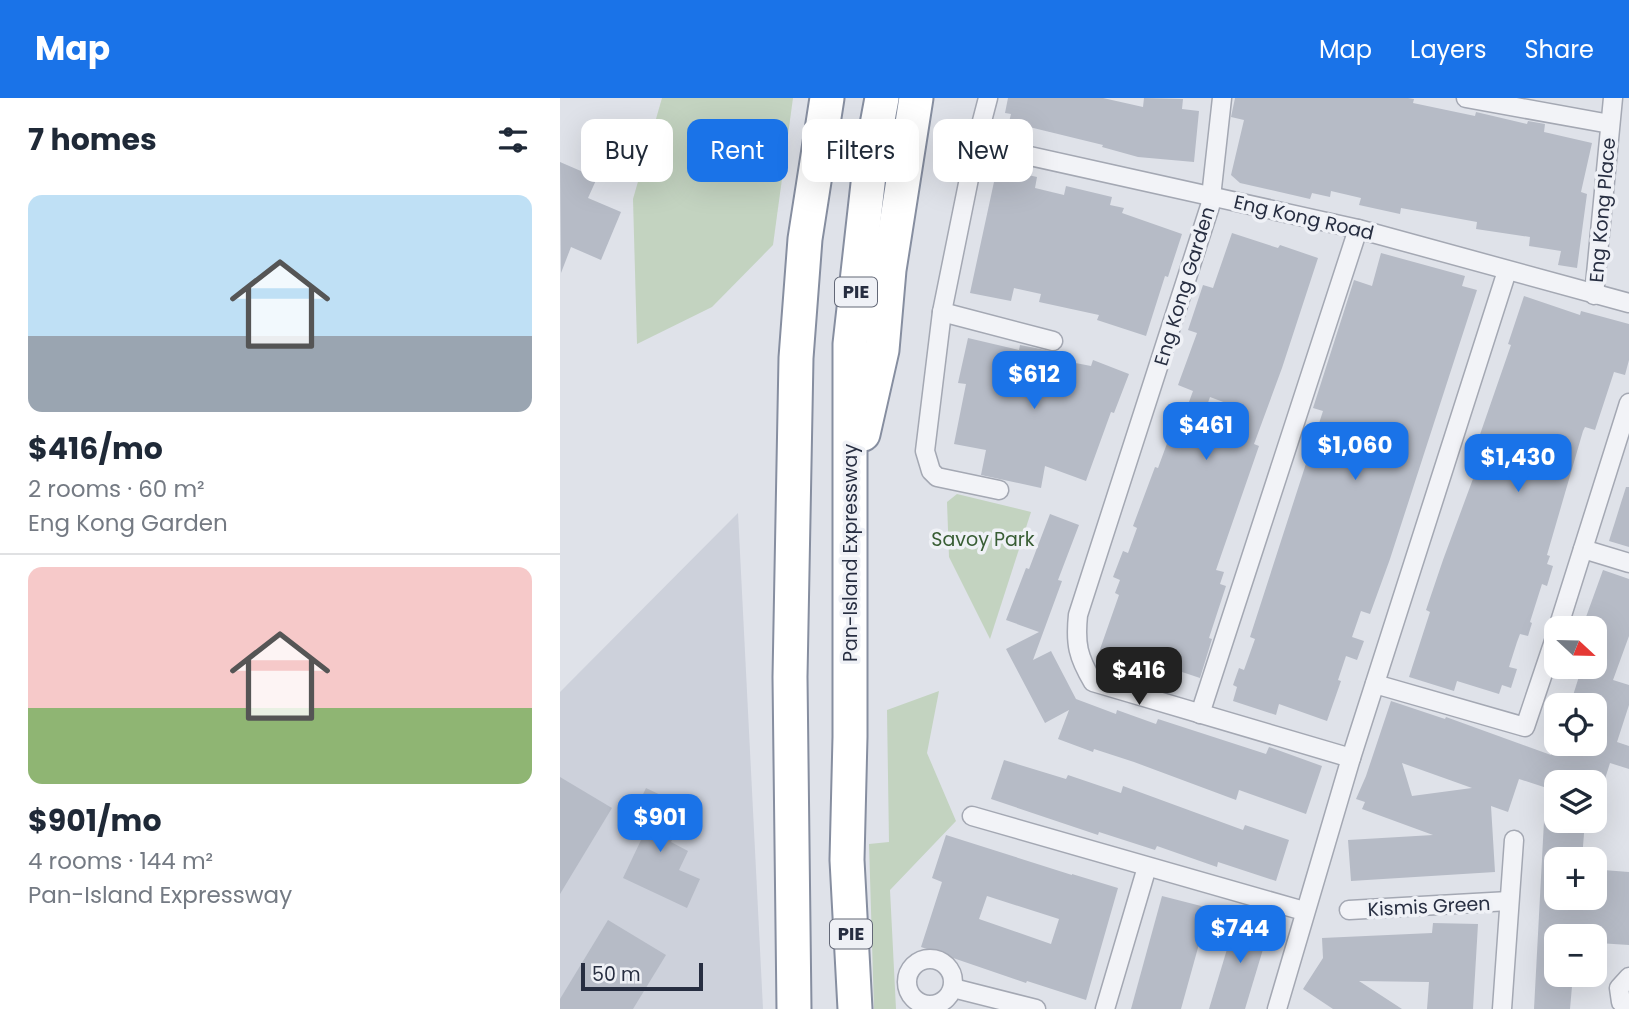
<!DOCTYPE html>
<html lang="en">
<head>
<meta charset="utf-8">
<style>
	body { margin:0; font-family:Poppins,sans-serif; background:#f2f2f3; color:#1f2937; height:100vh; display:flex; flex-direction:column; font-size:26px; white-space:nowrap }
	* { box-sizing:border-box; margin:0 }
	p { font-size:23px; color:#747a83 }
	.icon { flex:none; width:38px; height:38px; fill:none; stroke:currentColor; stroke-width:2; stroke-linecap:round; stroke-linejoin:round }
	.map { position:relative; flex:1; overflow:hidden }
	.sheet { display:flex; flex-direction:column; background:#fff; width:560px }
	.sheet>* { flex:none }
	.top-card { position:absolute; left:21px; top:21px; width:665px; height:63px; display:flex; gap:14px }
	.needle { width:46px; rotate:112deg }
	.fabs { position:absolute; left:984px; top:518px; display:grid; gap:14px }
	.fabs a { display:grid; place-items:center; width:63px; height:63px; border-radius:14px; background:#fff; box-shadow:0 7px 28px #0002; font-size:35px }
	.scale { position:absolute; left:21px; bottom:18px; width:122px; box-sizing:border-box; padding-left:7px; border:4px solid #272e41; border-top:0; font-size:19px; line-height:24px; white-space:nowrap; color:#272e41; -webkit-text-stroke:5px #eff1f6; paint-order:stroke }
	.price { position:absolute; translate:-50% -60px; padding:0 16px; border-radius:14px; background:#1a73e8; color:#fff; font-size:23px; line-height:46px; filter:drop-shadow(0 2px 4px #0008) }
	.price::after { content:''; position:absolute; left:50%; top:42px; width:21px; height:16px; margin-left:-10px; background:inherit; clip-path:polygon(0 0,100% 0,50% 100%) }
	.price.selected { background:#222; color:#fff }
	ul { padding:0; list-style:none }
	li { display:grid; align-content:center; gap:14px; height:371px; padding:0 28px }
	li+li { border-top:2px solid #e0e1e3 }
	li span { display:grid; place-items:center; height:217px; border-radius:14px; color:#555 }
	li>.icon { margin-inline-start:auto }
	span .icon { width:126px; height:126px; fill:#fffc; stroke-width:1 }
	li b { font-size:30px }
	h2 { display:flex; justify-content:space-between; align-items:center; height:84px; padding:0 28px; font-size:30px }
	.pill { padding:0 24px; border-radius:14px; background:#fff; box-shadow:0 7px 28px #0002; font-size:24px; line-height:63px }
	.pill.selected { background:#1a73e8; color:#fff }
	header { display:flex; align-items:center; gap:42px; box-sizing:border-box; height:98px; padding:0 35px; background:#1a73e8; color:#fff }
	header strong { font-size:33px }
	nav { display:flex; gap:38px; margin-inline-start:auto; font-size:24px }
	main { display:flex; flex:1; min-height:0 }
	.map>svg:first-child { display:block }
	.built { fill:#cdd1db }
	.green { fill:#c3d3c0 }
	.building { fill:#b6bbc6; fill-rule:evenodd }
	.lines { fill:none; stroke-linecap:round; stroke-linejoin:round }
	.minor-casing { stroke:#a4a8b3; stroke-width:21 }
	.motorway-casing { stroke:#868ea0; stroke-width:37 }
	.minor { stroke:#f2f3f7; stroke-width:18 }
	.motorway { stroke:#fff; stroke-width:33 }
	.labels { text-anchor:middle; stroke-width:7; stroke-linejoin:round; paint-order:stroke }
	.shield { fill:#eff1f6; stroke:#636877; stroke-width:2 }
	.shield-label { font-size:18px; font-weight:bold; fill:#272e41 }
	.street-label { font-size:19px; fill:#272e41; stroke:#eff1f6 }
	.park-label { font-size:19px; fill:#385d34; stroke:#eff1f6 }
</style>
</head>
<body>
<header>
<strong>Map</strong>
<nav><a>Map</a><a>Layers</a><a>Share</a></nav>
</header>
<main>
<section class="sheet">
<h2>7 homes<svg class="icon" aria-label="filters" viewBox="0 0 24 24"><path d="M4 7h16M4 17h16"/><circle cx="9" cy="7" r="2"/><circle cx="15" cy="17" r="2"/></svg></h2>
<ul>
<li><span style="background:linear-gradient(#bfe0f5 65%,#9aa5b1 0)"><svg class="icon" aria-label="home" viewBox="0 0 24 24"><path d="M3 11l9-7 9 7M6 9v11h12V9"/></svg></span><div><b>$416/mo</b><p>2 rooms · 60 m²</p><p>Eng Kong Garden</p></div></li>
<li><span style="background:linear-gradient(#f6c9c9 65%,#8fb573 0)"><svg class="icon" aria-label="home" viewBox="0 0 24 24"><path d="M3 11l9-7 9 7M6 9v11h12V9"/></svg></span><div><b>$901/mo</b><p>4 rooms · 144 m²</p><p>Pan-Island Expressway</p></div></li>
</ul>
</section>
<div class="map">
<svg width="1069" height="911" viewBox="0 0 1069 911">
	<rect width="100%" height="100%" fill="#dfe2e9"/>
	<polygon class="built" points="178,415 203,911 0,911 0,594"/>
	<g class="green">
		<polygon points="102,0 233,0 213,147 152,209 77,246 73,101"/>
		<polygon points="397,396 471,414 430,541 389,459 387,404"/>
		<polygon points="379,593 367,655 396,723 330,792 336,911 314,911 309,746 329,744 327,612"/>
	</g>
	<g class="building">
		<polygon points="448,0 543,0 583,9 584,0 623,1 622,11 639,13 634,64 578,59 542,49 543,47 449,24 451,16 445,15"/>
		<polygon points="675,0 848,0 854,1 853,5 915,18 916,14 967,26 968,23 985,26 984,34 1032,45 1021,94 1027,96 1017,170 998,167 1001,153 969,148 970,139 916,131 917,124 841,110 840,116 799,107 801,100 771,93 770,99 752,95 750,101 680,85 671,77 684,22 671,19"/>
		<polygon points="0,64 37,80 28,100 61,114 41,162 11,149 1,175"/>
		<polygon points="437,70 477,79 475,90 504,97 506,88 552,99 550,107 564,110 562,115 622,136 608,179 605,178 586,238 537,222 539,217 479,204 481,196 454,190 451,203 410,195"/>
		<path d="M672,135L718,150L720,147L758,160L722,270L694,346L699,348L656,472L664,474L660,486L666,488L649,540L652,541L640,580L622,574L617,589L581,577L582,573L538,557L559,497L555,495L560,482L553,479L563,453L568,455L577,430L573,428L595,369L598,370L616,321L622,323L633,293L618,287L637,235L628,232L643,187L653,190ZM650,299L674,308L664,336L640,327Z"/>
		<polygon points="821,155 905,178 902,188 917,192 830,461 810,516 801,513 792,539 804,543 797,562 786,558 778,582 781,583 767,623 719,606 716,617 673,603 677,589 673,587 679,570 684,572 695,541 690,539 763,313 753,310 794,182 812,188"/>
		<polygon points="964,198 1020,217 1021,213 1069,226 1069,262 1065,277 1054,274 1035,332 1025,329 1023,333 987,457 990,458 987,466 993,468 987,488 982,486 970,524 972,525 968,538 960,536 957,544 949,569 957,571 951,590 942,587 939,596 897,583 894,593 849,579 870,514 866,512 883,462 924,351 916,348 951,247 948,246"/>
		<polygon points="408,240 459,252 460,247 501,255 500,262 531,268 533,262 569,276 554,315 551,314 526,383 485,368 481,390 421,377 426,352 394,346 406,286 398,285"/>
		<polygon points="1066,389 1069,389 1069,449 1049,443"/>
		<polygon points="490,416 519,427 498,482 502,483 473,562 491,553 516,601 556,616 557,612 596,626 598,621 706,656 709,649 762,668 746,716 679,692 676,702 574,664 534,651 533,654 498,641 509,612 485,625 446,551 479,534 446,522 466,470 469,471"/>
		<path d="M1043,472L1069,481V538L1053,582L1069,587V607L1057,644L1069,648V671L1050,665L1044,684H996V693L959,681L948,714L931,708L935,774L791,783L788,742L873,737L802,711L805,704L796,701L806,678L831,603L885,621L886,619L991,657L995,646H1034V607H1010L1021,572L1034,576V530H1022ZM842,665L912,690L852,698Z"/>
		<polygon points="444,662 506,681 508,677 561,695 563,688 683,732 685,727 729,742 716,783 658,764 657,769 597,748 595,752 539,734 538,737 431,701"/>
		<polygon points="0,679 52,710 0,796"/>
		<polygon points="86,690 111,702 103,718 120,726 111,744 128,753 119,772 140,781 127,810 63,780 90,723 74,715"/>
		<polygon points="984,723 1025,723 1022,761 996,761 996,800 1041,800 1043,772 1069,774 1069,847 1038,845 1039,838 996,838 996,877 1013,877 1010,911 974,911"/>
		<path d="M386,737L512,777V776L558,790L526,902L467,883L466,885L361,849L382,784L372,780ZM427,798L499,821L491,846L419,821Z"/>
		<polygon points="602,798 649,810 621,911 571,911"/>
		<polygon points="677,818 710,828 685,911 649,911"/>
		<polygon points="48,822 106,857 73,911 0,911 0,901"/>
		<polygon points="873,825 918,826 913,911 867,911 869,884 799,883 842,911 773,911 743,891 763,860 762,840 872,835"/>
	</g>
	<g class="lines">
		<defs>
			<g id="minor">
				<polyline points="428,0 416,46 382,214 365,353 371,373 377,379 439,392"/>
				<path d="M662,0L650,108L518,517C515,546 518,559 533,584L791,660"/>
				<polyline points="906,0 1050,26"/>
				<polyline points="416,46 798,131 1069,205"/>
				<polyline points="1034,197 1053,0"/>
				<polyline points="382,214 493,243"/>
				<polyline points="1023,451 1069,465"/>
				<polyline points="998,530 1069,305"/>
				<polyline points="815,586 965,629 996,537"/>
				<polyline points="640,616 798,131"/>
				<polyline points="412,718 744,813"/>
				<polyline points="789,812 949,803"/>
				<circle cx="370" cy="884" r="23"/>
				<polyline points="1069,879 1059,890 1061,904 1069,908"/>
				<polyline points="393,890 476,911"/>
				<polyline points="545,911 587,769"/>
				<polyline points="717,911 791,660 947,173"/>
				<polyline points="942,911 954,742"/>
			</g>
			<g id="motorway">
				<polyline points="303,336 322,252 329,172 356,0"/>
				<polyline points="234,911 230,579 236,260 245,141 267,0"/>
				<polyline points="295,911 287,762 290,639 290,246 311,59 322,0"/>
			</g>
		</defs>
		<use href="#minor" class="minor-casing"/>
		<use href="#motorway" class="motorway-casing"/>
		<use href="#minor" class="minor"/>
		<use href="#motorway" class="motorway"/>
	</g>
	<g class="labels">
		<g class="shield">
			<rect x="275" y="179.5" width="42" height="29" rx="5"/>
			<rect x="270" y="821.5" width="42" height="29" rx="5"/>
		</g>
		<g class="shield-label">
			<text x="296" y="200">PIE</text>
			<text x="291" y="842">PIE</text>
		</g>
		<g class="street-label">
			<text transform="translate(1042 112) rotate(-85)" y="7">Eng Kong Place</text>
			<text transform="translate(744 119) rotate(13)" y="7">Eng Kong Road</text>
			<text transform="translate(624 188) rotate(-73)" y="7">Eng Kong Garden</text>
			<text transform="translate(290 455) rotate(-90)" y="7">Pan-Island Expressway</text>
			<text transform="translate(869 808) rotate(-3)" y="7">Kismis Green</text>
		</g>
		<g class="park-label">
			<text x="423" y="448">Savoy Park</text>
		</g>
	</g>
</svg>
<div class="fabs">
<a><svg class="needle" viewBox="-14 -14 28 28"><path d="M0-13l5 13h-10z" fill="#e53935"/><path d="M0 13l5-13h-10z" fill="#747a83"/></svg></a>
<a><svg class="icon" aria-label="locate" viewBox="0 0 24 24"><circle cx="12" cy="12" r="6"/><path d="M12 2v4M12 18v4M2 12h4M18 12h4"/></svg></a>
<a><svg class="icon" aria-label="layers" viewBox="0 0 24 24"><path d="M12 4l9 5-9 5-9-5zM3 14l9 5 9-5"/></svg></a>
<a>+</a>
<a>−</a>
</div>
<div class="scale">50 m</div>
<b class="price" style="left:474px;top:313px">$612</b>
<b class="price" style="left:646px;top:364px">$461</b>
<b class="price" style="left:795px;top:384px">$1,060</b>
<b class="price" style="left:958px;top:396px">$1,430</b>
<b class="price selected" style="left:579px;top:609px">$416</b>
<b class="price" style="left:100px;top:756px">$901</b>
<b class="price" style="left:680px;top:867px">$744</b>
<div class="top-card">
<a class="pill">Buy</a>
<a class="pill selected">Rent</a>
<a class="pill">Filters</a>
<a class="pill">New</a>
</div>
</div>
</main>
</body>
</html>
